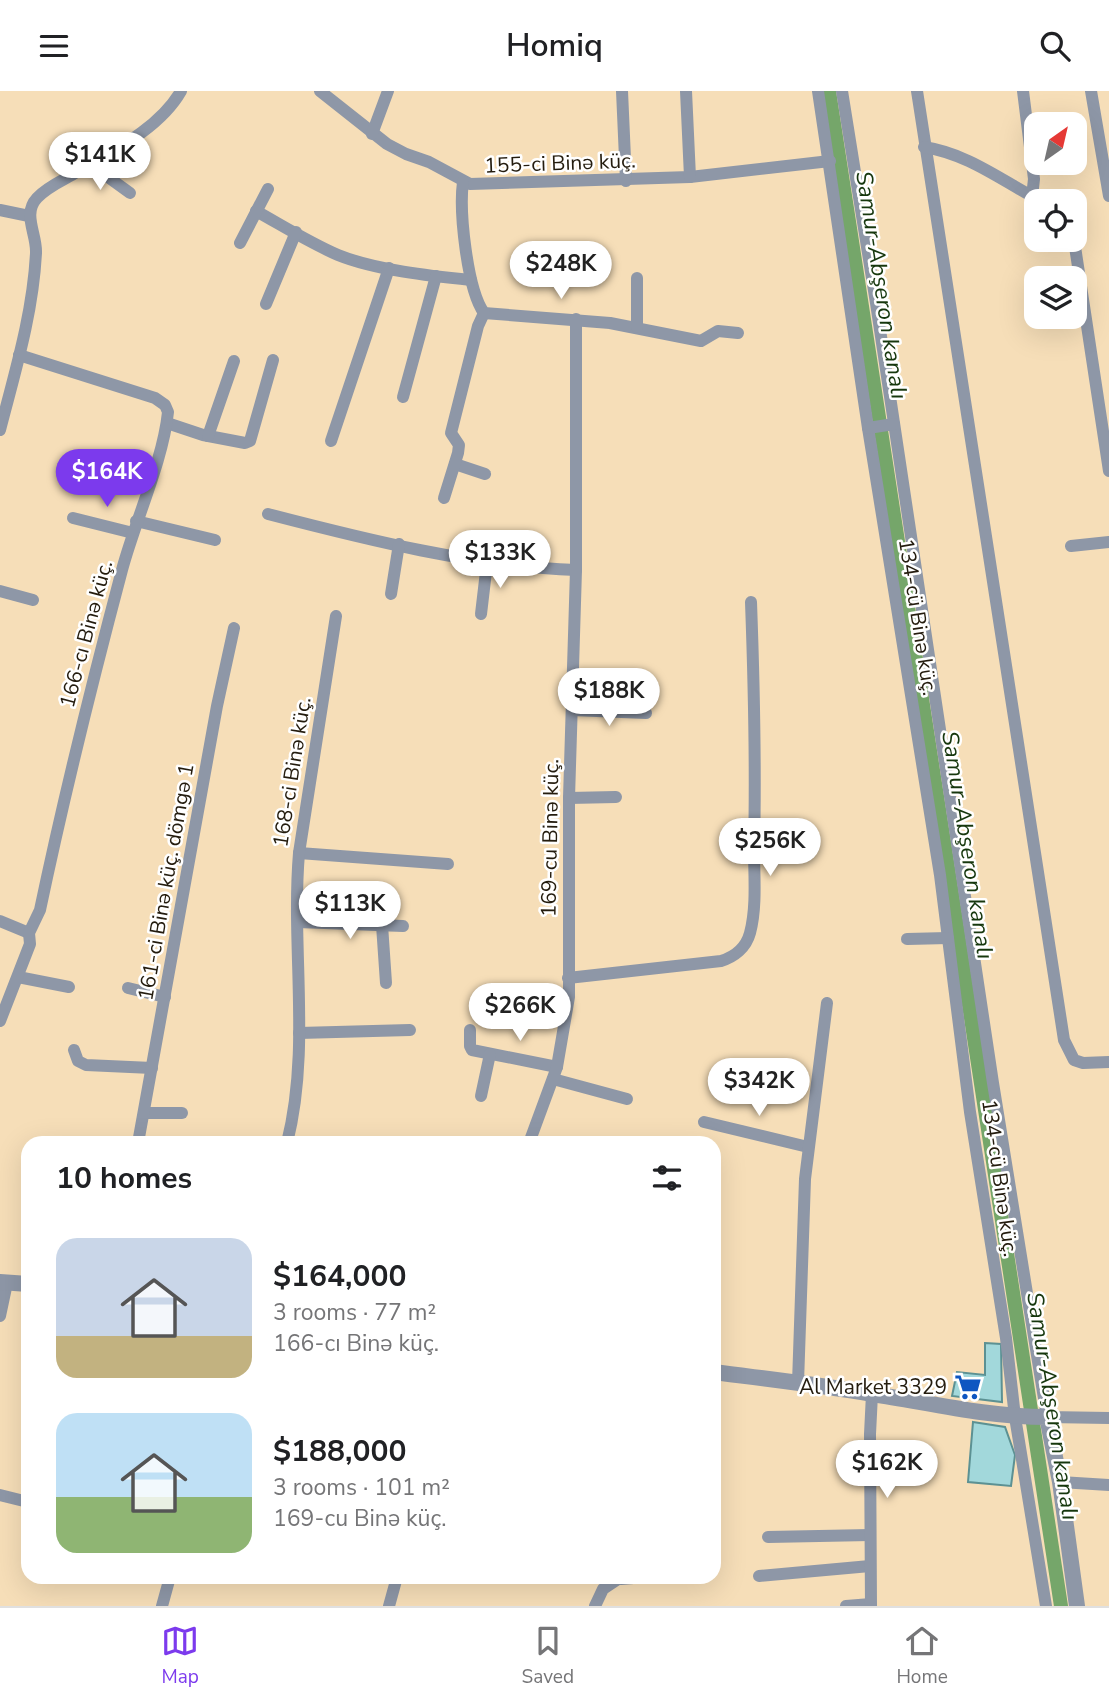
<!DOCTYPE html>
<html lang="en">
<head>
<meta charset="utf-8">
<style>
	body { margin:0; font-family:"Nunito Sans",sans-serif; background:#f2f2f2; color:#202124; height:100vh; display:flex; flex-direction:column; font-size:26px; white-space:nowrap }
	* { box-sizing:border-box; margin:0 }
	p { font-size:23px; color:#757577 }
	.icon { flex:none; width:38px; height:38px; fill:none; stroke:currentColor; stroke-width:2; stroke-linecap:round; stroke-linejoin:round }
	.map { position:relative; flex:1; overflow:hidden }
	.details { position:absolute; left:21px; top:1045px; width:700px; height:448px; display:flex; flex-direction:column; background:#fff; border-radius:21px; box-shadow:0 7px 28px #0002 }
	.details>* { flex:none }
	.needle { width:46px; rotate:34deg }
	.controls { position:absolute; left:1024px; top:21px; display:grid; gap:14px }
	.controls a { display:grid; place-items:center; width:63px; height:63px; border-radius:14px; background:#fff; box-shadow:0 7px 28px #0002; font-size:35px }
	.price { position:absolute; translate:-50% -60px; padding:0 16px; border-radius:24px; background:#fff; color:#222; font-size:23px; line-height:46px; filter:drop-shadow(0 2px 4px #0008) }
	.price::after { content:''; position:absolute; left:50%; top:42px; width:21px; height:16px; margin-left:-10px; background:inherit; clip-path:polygon(0 0,100% 0,50% 100%) }
	.price.current { background:#7c3aed; color:#fff }
	ul { padding:0; list-style:none }
	li { display:flex; align-items:center; gap:21px; height:175px; padding:0 35px }
	li span { display:grid; place-items:center; flex:none; width:196px; height:140px; border-radius:21px; color:#555 }
	li>.icon { margin-inline-start:auto }
	span .icon { width:84px; height:84px; fill:#fffc; stroke-width:1 }
	li b { font-size:30px }
	h2 { display:flex; justify-content:space-between; align-items:center; height:84px; padding:0 35px; font-size:30px }
	header { display:flex; justify-content:space-between; align-items:center; height:91px; padding:0 35px; background:#fff; font-size:32px; font-weight:600 }
	.dock { display:flex; justify-content:space-around; align-items:center; height:98px; border-top:2px solid #e0e0e0; background:#fff; font-size:19px; color:#757577 }
	.dock a { display:grid; justify-items:center; gap:4px }
	.dock .current { color:#7c3aed }
	.map>svg:first-child { display:block }
	.lines { fill:none; stroke-linecap:round; stroke-linejoin:round }
	.canal { stroke:#75a66a; stroke-width:14 }
	.building { fill:#a2d8db; stroke:#5c9193; stroke-width:2 }
	.minor { stroke:#8e97a7; stroke-width:12 }
	.tertiary { stroke:#8e97a7; stroke-width:16 }
	.labels { text-anchor:middle; stroke-width:5; stroke-linejoin:round; paint-order:stroke }
	.street-label { font-size:21px; fill:#241c0e; stroke:#fff }
	.poi-label { font-size:21px; fill:#241c0e; stroke:#fff; text-anchor:end }
	.water-label { font-size:23px; font-style:italic; fill:#16370d; stroke:#fff }
</style>
</head>
<body>
<header><svg class="icon" aria-label="menu" viewBox="0 0 24 24"><path d="M4 6h16M4 12h16M4 18h16"/></svg>Homiq<svg class="icon" aria-label="search" viewBox="0 0 24 24"><circle cx="10" cy="10" r="6"/><path d="M15 15l6 6"/></svg></header>
<div class="map">
<svg width="1109" height="1515" viewBox="0 0 1109 1515">
	<rect width="100%" height="100%" fill="#f6deb8"/>
	<g class="lines">
		<polyline class="canal" points="829,0 1061,1515"/>
	</g>
	<g class="building">
		<polygon points="985,1252 1001,1253 1002,1311 952,1305 957,1281 985,1284"/>
		<polygon points="973,1331 1005,1336 1015,1364 1011,1395 968,1391"/>
	</g>
	<g class="lines">
		<g class="minor">
			<polyline points="320,0 387,53 406,63 429,71 470,93 690,86 830,70"/>
			<polyline points="622,0 626,90"/>
			<polyline points="686,0 690,86"/>
			<polyline points="818,0 868,337 940,784 970,1021 1006,1247 1015,1326 1046,1515"/>
			<polyline points="842,0 876,212 993,992 1047,1326 1109,1327"/>
			<polyline points="917,0 1064,949 1074,969 1083,972 1109,971"/>
			<polyline points="1023,0 1034,88 1032,106"/>
			<polyline points="1091,0 1109,105"/>
			<polyline points="372,43 388,0"/>
			<path d="M924,56C969,63 1002,90 1041,110"/>
			<polyline points="90,73 130,102"/>
			<path d="M463,91C459,120 467,198 484,222L610,232L701,250L718,240L738,242"/>
			<polyline points="0,119 29,125"/>
			<path d="M256,120C283,135 310,152 338,164C375,179 431,185 471,189"/>
			<polyline points="1074,149 1109,380"/>
			<polyline points="240,152 268,98"/>
			<polyline points="266,213 296,141"/>
			<polyline points="637,236 637,187"/>
			<polyline points="403,306 436,185"/>
			<polyline points="167,332 203,344 245,352 250,350 273,269"/>
			<polyline points="868,337 894,333"/>
			<path d="M0,339C15,281 33,222 36,162C37,143 22,123 37,107C48,95 64,89 77,81C113,60 160,37 181,0"/>
			<polyline points="208,345 234,270"/>
			<polyline points="331,350 389,177"/>
			<polyline points="455,373 485,383"/>
			<polyline points="444,407 458,362 459,354 451,342 478,235 484,222"/>
			<path d="M268,423C368,449 472,475 576,479"/>
			<polyline points="73,427 133,442"/>
			<polyline points="136,430 215,449"/>
			<polyline points="1071,455 1109,451"/>
			<polyline points="0,500 33,509"/>
			<polyline points="391,503 399,453"/>
			<polyline points="481,523 487,472"/>
			<polyline points="572,619 646,622"/>
			<polyline points="569,707 616,706"/>
			<polyline points="299,762 448,773"/>
			<polyline points="0,830 29,842"/>
			<polyline points="298,831 403,835"/>
			<polyline points="382,834 386,892"/>
			<polyline points="907,848 948,847"/>
			<polyline points="18,886 69,896"/>
			<path d="M568,887L721,870C734,866 746,857 750,842C757,816 754,784 754,757C756,675 754,593 751,511"/>
			<polyline points="128,897 165,906"/>
			<path d="M0,930L30,853L29,842L40,819C64,705 92,592 122,479C135,430 163,370 168,321L165,314L155,307L19,264"/>
			<polyline points="470,939 470,955 472,959 557,976"/>
			<polyline points="299,942 410,939"/>
			<polyline points="74,959 78,970 86,974 152,977"/>
			<polyline points="553,988 627,1008"/>
			<polyline points="481,1005 490,963"/>
			<polyline points="144,1022 182,1022"/>
			<polyline points="704,1031 808,1056"/>
			<polyline points="138,1052 217,615 234,537"/>
			<path d="M287,1052C311,957 291,858 299,762L336,525"/>
			<polyline points="529,1052 557,976 569,906 569,707 576,479 576,228"/>
			<polyline points="0,1225 7,1192"/>
			<polyline points="798,1292 805,1088 827,912"/>
			<polyline points="1060,1391 1109,1394"/>
			<polyline points="0,1404 28,1411"/>
			<polyline points="768,1446 870,1444"/>
			<polyline points="759,1485 870,1475"/>
			<polyline points="621,1488 646,1486"/>
			<polyline points="162,1515 170,1486"/>
			<polyline points="389,1515 397,1486"/>
			<polyline points="595,1515 603,1498 621,1486"/>
			<polyline points="846,1515 871,1513"/>
			<polyline points="871,1515 870,1343 872,1303"/>
		</g>
		<g class="tertiary">
			<polyline points="0,1191 28,1193"/>
			<path d="M714,1281C767,1288 820,1294 873,1303C931,1312 987,1326 1047,1326L1060,1391L1077,1515"/>
		</g>
	</g>
	<defs>
		<symbol id="supermarket-bare" viewBox="-9 -9 18 18"><path d="M-6-5.5h2.5l.6 2H6L4.5 2H-2.5L-4.4-4H-6ZM-1.5 3.2a1.3 1.3 0 1 0 .1 0ZM3 3.2a1.3 1.3 0 1 0 .1 0Z" fill="#0e56c1" stroke="#fff" stroke-width="2.5" paint-order="stroke"/></symbol>
	</defs>
	<g fill-rule="evenodd">
		<use href="#supermarket-bare" x="949" y="1277" width="38" height="38"/>
	</g>
	<g class="labels">
		<g class="street-label">
			<text transform="translate(560 72) rotate(-2)" y="7">155-ci Binə küç.</text>
			<text transform="translate(918 526) rotate(81)" y="7">134-cü Binə küç.</text>
			<text transform="translate(86 543) rotate(-75)" y="7">166-cı Binə küç.</text>
			<text transform="translate(292 681) rotate(-81)" y="7">168-ci Binə küç.</text>
			<text transform="translate(550 747) rotate(-89)" y="7">169-cu Binə küç.</text>
			<text transform="translate(166 791) rotate(-80)" y="7">161-ci Binə küç. dömgə 1</text>
			<text transform="translate(1000 1087) rotate(82)" y="7">134-cü Binə küç.</text>
		</g>
		<g class="poi-label">
			<text x="947" y="1303">Al Market 3329</text>
		</g>
		<g class="water-label">
			<text transform="translate(882 194) rotate(81)" y="8">Samur-Abşeron kanalı</text>
			<text transform="translate(968 754) rotate(81)" y="8">Samur-Abşeron kanalı</text>
			<text transform="translate(1053 1315) rotate(81)" y="8">Samur-Abşeron kanalı</text>
		</g>
	</g>
</svg>
<div class="controls">
<a><svg class="needle" viewBox="-14 -14 28 28"><path d="M0-13l5 13h-10z" fill="#e53935"/><path d="M0 13l5-13h-10z" fill="#757577"/></svg></a>
<a><svg class="icon" aria-label="locate" viewBox="0 0 24 24"><circle cx="12" cy="12" r="6"/><path d="M12 2v4M12 18v4M2 12h4M18 12h4"/></svg></a>
<a><svg class="icon" aria-label="layers" viewBox="0 0 24 24"><path d="M12 4l9 5-9 5-9-5zM3 14l9 5 9-5"/></svg></a>
</div>
<b class="price" style="left:100px;top:101px">$141K</b>
<b class="price" style="left:561px;top:210px">$248K</b>
<b class="price current" style="left:107px;top:418px">$164K</b>
<b class="price" style="left:500px;top:499px">$133K</b>
<b class="price" style="left:609px;top:637px">$188K</b>
<b class="price" style="left:770px;top:787px">$256K</b>
<b class="price" style="left:350px;top:850px">$113K</b>
<b class="price" style="left:520px;top:952px">$266K</b>
<b class="price" style="left:759px;top:1027px">$342K</b>
<b class="price" style="left:887px;top:1409px">$162K</b>
<section class="details">
<h2>10 homes<svg class="icon" aria-label="filters" viewBox="0 0 24 24"><path d="M4 7h16M4 17h16"/><circle cx="9" cy="7" r="2"/><circle cx="15" cy="17" r="2"/></svg></h2>
<ul>
<li><span style="background:linear-gradient(#c9d6e8 70%,#c2b280 0)"><svg class="icon" aria-label="home" viewBox="0 0 24 24"><path d="M3 11l9-7 9 7M6 9v11h12V9"/></svg></span><div><b>$164,000</b><p>3 rooms · 77 m²</p><p>166-cı Binə küç.</p></div></li>
<li><span style="background:linear-gradient(#bfe0f5 60%,#8fb573 0)"><svg class="icon" aria-label="home" viewBox="0 0 24 24"><path d="M3 11l9-7 9 7M6 9v11h12V9"/></svg></span><div><b>$188,000</b><p>3 rooms · 101 m²</p><p>169-cu Binə küç.</p></div></li>
</ul>
</section>
</div>
<nav class="dock">
<a class="current"><svg class="icon" aria-label="map" viewBox="0 0 24 24"><path d="M3 6l6-2 6 2 6-2v14l-6 2-6-2-6 2zM9 4v14M15 6v14"/></svg>Map</a>
<a><svg class="icon" aria-label="saved" viewBox="0 0 24 24"><path d="M7 4h10v16l-5-4-5 4z"/></svg>Saved</a>
<a><svg class="icon" aria-label="home" viewBox="0 0 24 24"><path d="M3 11l9-7 9 7M6 9v11h12V9"/></svg>Home</a>
</nav>
</body>
</html>
